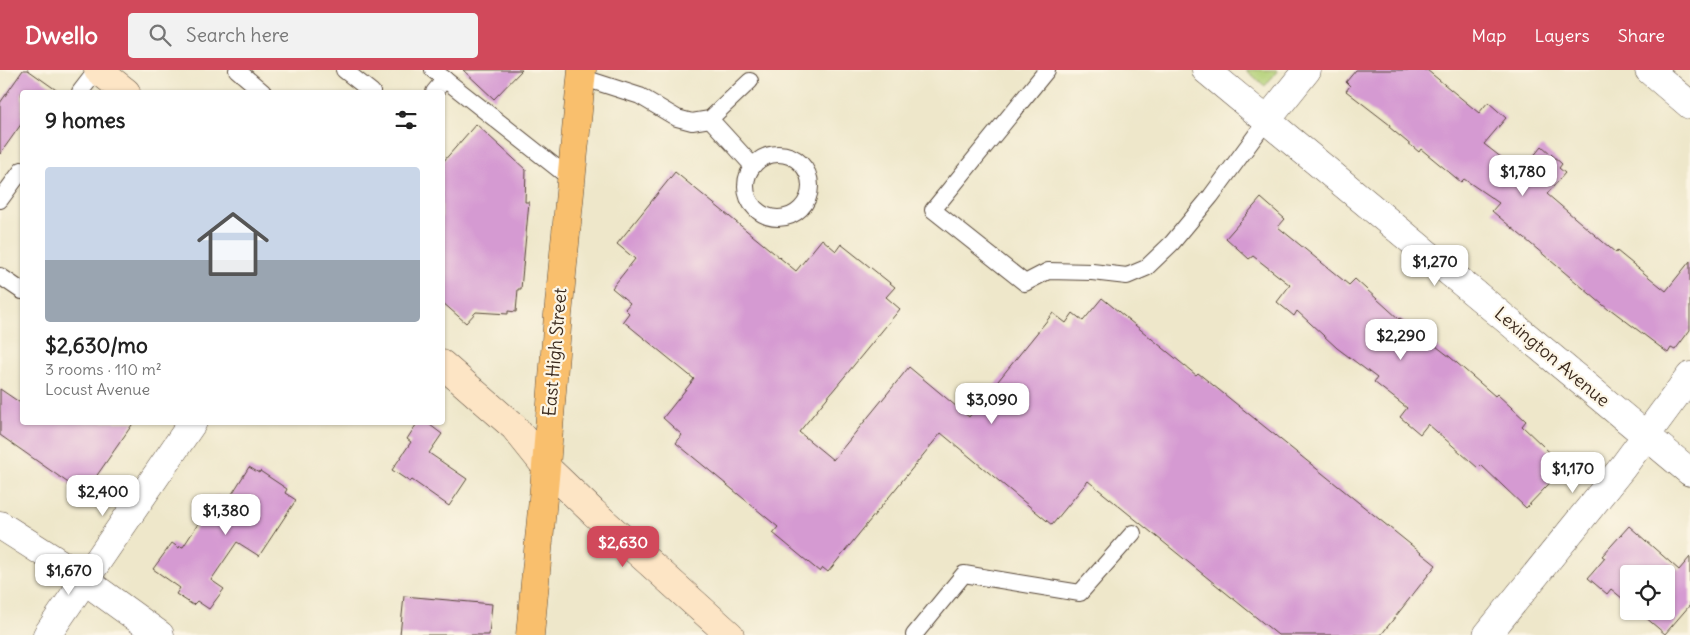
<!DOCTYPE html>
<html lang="en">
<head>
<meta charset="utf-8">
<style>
	body { margin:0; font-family:Delius,sans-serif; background:#f2f2f2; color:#222; height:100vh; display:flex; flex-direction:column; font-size:19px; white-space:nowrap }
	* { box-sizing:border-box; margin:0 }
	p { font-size:16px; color:#767676 }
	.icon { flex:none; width:28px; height:28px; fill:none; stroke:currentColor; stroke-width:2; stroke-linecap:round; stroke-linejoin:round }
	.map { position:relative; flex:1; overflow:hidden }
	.side { position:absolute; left:20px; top:20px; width:425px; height:335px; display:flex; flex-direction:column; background:#fff; border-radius:5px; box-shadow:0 1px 4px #0004 }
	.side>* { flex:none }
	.buttons { position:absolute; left:1620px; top:495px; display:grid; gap:10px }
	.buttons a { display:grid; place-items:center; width:55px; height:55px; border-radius:5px; background:#fff; box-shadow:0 1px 4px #0004; font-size:25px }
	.price { position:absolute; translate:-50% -42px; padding:0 11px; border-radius:10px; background:#fff; color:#222; font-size:16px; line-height:32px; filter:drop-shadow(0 1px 2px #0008) }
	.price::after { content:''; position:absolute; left:50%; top:30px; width:15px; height:11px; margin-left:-8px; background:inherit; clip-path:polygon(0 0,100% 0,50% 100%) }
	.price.active { background:#d1495b; color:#fff }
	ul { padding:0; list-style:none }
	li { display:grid; align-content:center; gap:10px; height:265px; padding:0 25px }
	li span { display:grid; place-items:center; height:155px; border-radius:5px; color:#555 }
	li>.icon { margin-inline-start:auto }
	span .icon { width:90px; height:90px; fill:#fffc; stroke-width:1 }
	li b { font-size:21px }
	h2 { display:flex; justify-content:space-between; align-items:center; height:60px; padding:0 25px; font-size:21px }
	header { display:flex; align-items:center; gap:30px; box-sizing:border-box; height:70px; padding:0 25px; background:#d1495b; color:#fff }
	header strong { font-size:24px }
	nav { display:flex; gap:28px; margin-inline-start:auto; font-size:18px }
	.search { width:350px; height:45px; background:#f2f2f2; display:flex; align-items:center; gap:12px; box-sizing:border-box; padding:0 18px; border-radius:5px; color:#767676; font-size:19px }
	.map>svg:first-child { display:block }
	.green { fill:#b2d077; stroke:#767d4a }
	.building { fill:#d59ad2 }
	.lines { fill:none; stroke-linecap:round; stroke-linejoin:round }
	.lane-casing { stroke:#564638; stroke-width:18 }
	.street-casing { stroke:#564638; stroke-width:29 }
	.secondary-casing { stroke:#564638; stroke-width:29 }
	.primary-casing { stroke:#564638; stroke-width:29 }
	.lane { stroke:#fff; stroke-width:16 }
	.street { stroke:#fff; stroke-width:28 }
	.secondary { stroke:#fde5c5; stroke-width:28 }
	.primary { stroke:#f9bf6d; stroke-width:28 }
	.labels { text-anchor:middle; stroke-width:4.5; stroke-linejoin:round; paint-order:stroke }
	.street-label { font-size:18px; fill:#3b2a1e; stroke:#fcf5e5 }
</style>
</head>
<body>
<header>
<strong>Dwello</strong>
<div class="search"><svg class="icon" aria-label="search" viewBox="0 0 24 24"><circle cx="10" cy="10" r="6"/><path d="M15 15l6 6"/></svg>Search here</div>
<nav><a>Map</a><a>Layers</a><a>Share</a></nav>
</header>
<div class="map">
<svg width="1690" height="565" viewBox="0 0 1690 565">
	<rect width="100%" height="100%" fill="#fcf5e5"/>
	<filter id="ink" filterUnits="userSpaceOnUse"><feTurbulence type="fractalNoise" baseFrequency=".02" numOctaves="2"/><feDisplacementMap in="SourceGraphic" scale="10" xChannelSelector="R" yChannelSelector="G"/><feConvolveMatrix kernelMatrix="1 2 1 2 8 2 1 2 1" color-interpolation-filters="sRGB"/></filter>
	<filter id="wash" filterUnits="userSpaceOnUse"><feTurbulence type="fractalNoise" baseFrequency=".0096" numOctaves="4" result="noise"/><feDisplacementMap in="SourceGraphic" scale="20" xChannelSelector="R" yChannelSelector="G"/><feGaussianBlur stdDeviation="1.12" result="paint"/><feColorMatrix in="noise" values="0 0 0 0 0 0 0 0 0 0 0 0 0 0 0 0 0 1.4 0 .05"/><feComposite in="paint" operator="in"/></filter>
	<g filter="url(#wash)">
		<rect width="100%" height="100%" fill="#eee7ca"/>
		<polygon class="green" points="1246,0 1278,0 1265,16"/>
		<g id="blocks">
			<g class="building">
				<polygon points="23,0 28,0 59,22 22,22 22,53 0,84 0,33"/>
				<polygon points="463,0 522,0 494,29"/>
				<polygon points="1356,0 1427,0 1479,43 1488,32 1506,48 1484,74 1520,102 1542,76 1562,94 1559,98 1565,103 1547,124 1616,183 1617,181 1666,221 1690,191 1690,260 1675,280 1671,278 1668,283 1610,239 1609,240 1492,141 1499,133 1464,109 1461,112 1421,79 1419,82 1389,57 1390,55 1346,21 1350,16 1346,12"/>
				<polygon points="476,54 526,100 525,132 529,132 521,219 518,219 516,242 508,241 508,244 476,242 466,253 442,232 442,93"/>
				<polygon points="675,102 796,201 822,169 836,181 841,174 895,217 886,227 900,239 799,362 833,390 909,297 969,347 1053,243 1066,253 1073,243 1083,251 1102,228 1196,305 1198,303 1436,495 1381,565 1278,565 1088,411 1052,455 941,363 828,502 823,498 820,502 773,463 778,457 676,373 682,365 663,348 694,309 623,251 629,243 625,239 630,233 612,218 635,189 617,174"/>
				<polygon points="1261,128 1285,149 1278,157 1349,215 1355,209 1399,249 1400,248 1450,287 1495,326 1497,324 1526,351 1522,356 1565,397 1526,438 1481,395 1478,398 1428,354 1420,364 1400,347 1407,338 1374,312 1377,308 1337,278 1297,241 1294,246 1277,232 1290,215 1253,186 1249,189 1226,168"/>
				<polygon points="0,319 22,334 22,352 134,352 84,424 0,365"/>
				<polygon points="418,352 426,352 442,364 429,383 467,409 449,436 412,410 410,412 392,400 411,372 407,369"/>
				<polygon points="249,397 259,403 260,401 287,419 285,423 296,430 259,486 237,472 211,510 224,519 209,539 197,531 193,535 176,524 180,518 153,499 172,473 179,478 180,476 183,477 217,425 227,432"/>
				<polygon points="1629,456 1679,500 1690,487 1690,535 1665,564 1638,541 1666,541 1666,504 1629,504 1629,534 1611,519 1607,524 1588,508 1605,488 1602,486"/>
				<polygon points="404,526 492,534 489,565 400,565"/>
			</g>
		</g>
	</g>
	<g filter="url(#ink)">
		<use href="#blocks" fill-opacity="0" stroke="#564638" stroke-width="1"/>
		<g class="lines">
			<defs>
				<g id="lane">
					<polyline points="237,0 263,22"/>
					<polyline points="344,0 372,22"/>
					<polyline points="433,0 571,109"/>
					<polyline points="1047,0 933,140 1025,213 1048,201 1092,202 1127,206 1146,198 1172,173 1211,126 1267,50"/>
					<polyline points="581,7 640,26 677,48 692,52 710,49 750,11"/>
					<polyline points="80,22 97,0"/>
					<polyline points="434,22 445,9"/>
					<polyline points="710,49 752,95"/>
					<circle cx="778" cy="116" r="32"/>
					<polyline points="0,130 22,100"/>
					<polyline points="0,206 22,221"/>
					<polyline points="914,565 964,504 1080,523 1133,463"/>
				</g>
				<g id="street">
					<polyline points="1206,0 1690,402"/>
					<polyline points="1649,0 1690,35"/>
					<polyline points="1267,50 1307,0"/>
					<polyline points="0,455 69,499 160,565"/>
					<polyline points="47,565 193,352"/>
					<polyline points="1487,565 1622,398 1690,306"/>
				</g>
				<g id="secondary">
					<polyline points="98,0 126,22"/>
					<polyline points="442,294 514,357 546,397 593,442 730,565"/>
				</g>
				<polyline id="primary" points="530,565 546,397 558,245 582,0"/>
			</defs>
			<use href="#lane" class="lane-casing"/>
			<use href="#street" class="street-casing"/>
			<use href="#secondary" class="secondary-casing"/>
			<use href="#primary" class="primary-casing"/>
			<use href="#lane" class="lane"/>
			<use href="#street" class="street"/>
			<use href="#secondary" class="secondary"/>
			<use href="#primary" class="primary"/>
		</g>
	</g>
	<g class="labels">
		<g class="street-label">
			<text transform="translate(555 282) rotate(-85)" y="6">East High Street</text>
			<text transform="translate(1552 287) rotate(40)" y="6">Lexington Avenue</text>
		</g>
	</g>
</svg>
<div class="buttons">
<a><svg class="icon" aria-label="locate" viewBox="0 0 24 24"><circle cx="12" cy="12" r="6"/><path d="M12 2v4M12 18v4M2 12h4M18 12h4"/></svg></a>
</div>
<b class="price" style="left:1523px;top:127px">$1,780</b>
<b class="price" style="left:1435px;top:217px">$1,270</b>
<b class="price" style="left:1401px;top:291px">$2,290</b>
<b class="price" style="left:992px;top:355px">$3,090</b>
<b class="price" style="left:1573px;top:424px">$1,170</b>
<b class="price" style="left:103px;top:447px">$2,400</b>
<b class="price" style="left:226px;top:466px">$1,380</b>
<b class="price active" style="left:623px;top:498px">$2,630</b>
<b class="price" style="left:69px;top:526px">$1,670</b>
<section class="side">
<h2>9 homes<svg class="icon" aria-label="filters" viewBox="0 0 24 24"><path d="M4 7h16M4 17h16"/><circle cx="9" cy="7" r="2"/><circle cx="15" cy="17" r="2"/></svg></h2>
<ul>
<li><span style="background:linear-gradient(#c9d6e8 60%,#9aa5b1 0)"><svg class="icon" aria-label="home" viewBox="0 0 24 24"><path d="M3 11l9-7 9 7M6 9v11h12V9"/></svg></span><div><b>$2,630/mo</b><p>3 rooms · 110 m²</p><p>Locust Avenue</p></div></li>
</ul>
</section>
</div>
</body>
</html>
